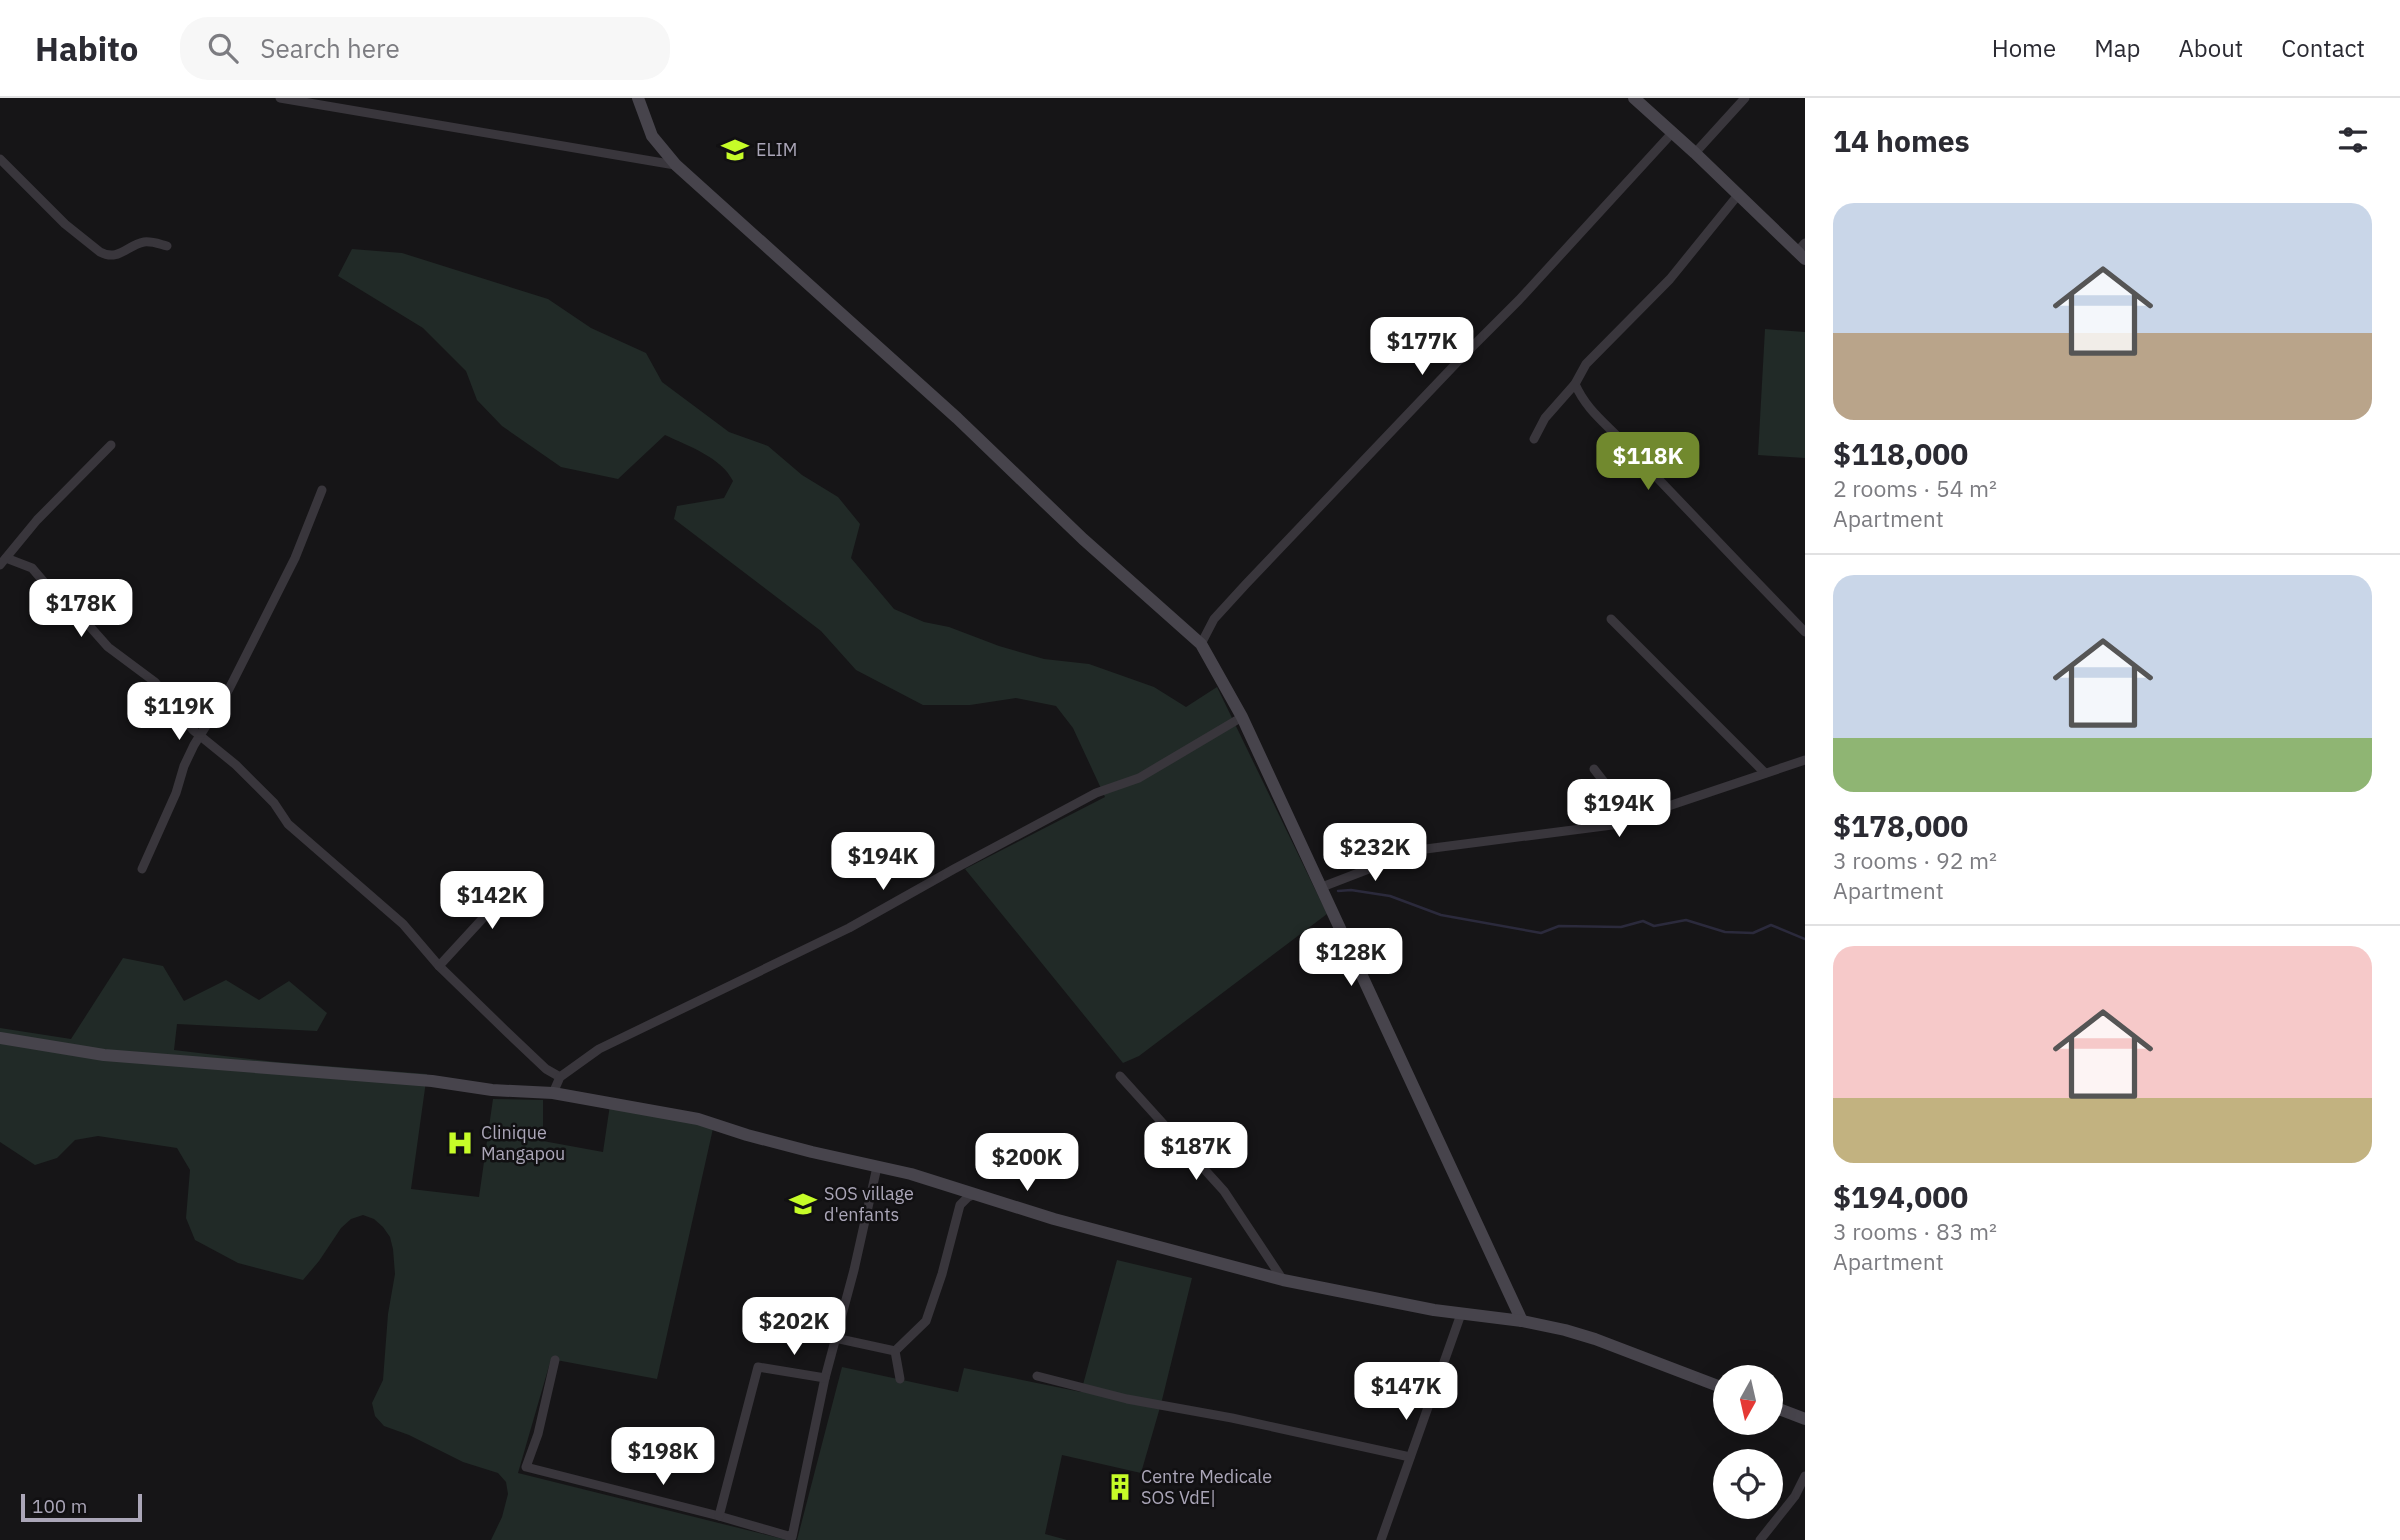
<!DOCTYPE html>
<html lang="en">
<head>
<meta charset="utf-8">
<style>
	body { margin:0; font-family:"IBM Plex Sans",sans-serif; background:#f7f7f7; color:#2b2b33; height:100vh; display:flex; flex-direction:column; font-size:26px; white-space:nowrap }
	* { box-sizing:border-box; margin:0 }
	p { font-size:23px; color:#7c7c81 }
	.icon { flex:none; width:38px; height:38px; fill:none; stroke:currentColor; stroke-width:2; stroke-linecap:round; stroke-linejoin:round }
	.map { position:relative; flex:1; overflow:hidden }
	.panel { display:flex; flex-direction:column; background:#fff; width:595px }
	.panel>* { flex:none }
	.needle { width:46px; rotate:188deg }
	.controls { position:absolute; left:1713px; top:1267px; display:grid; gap:14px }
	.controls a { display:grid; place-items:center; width:70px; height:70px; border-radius:50%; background:#fff; box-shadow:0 7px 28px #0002; font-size:35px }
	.scale { position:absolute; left:21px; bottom:18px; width:121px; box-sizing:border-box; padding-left:7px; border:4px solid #aba6b8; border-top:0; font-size:19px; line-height:24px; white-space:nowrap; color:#aba6b8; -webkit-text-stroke:5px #111012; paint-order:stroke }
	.price { position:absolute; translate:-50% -60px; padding:0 16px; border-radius:14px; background:#fff; color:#222; font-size:23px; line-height:46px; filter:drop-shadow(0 2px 4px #0008) }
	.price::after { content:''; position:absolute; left:50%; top:42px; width:21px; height:16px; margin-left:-10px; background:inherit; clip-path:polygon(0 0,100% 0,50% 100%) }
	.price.current { background:#71892e; color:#fff }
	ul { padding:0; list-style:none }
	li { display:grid; align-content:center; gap:14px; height:371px; padding:0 28px }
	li+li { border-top:2px solid #e1e1e2 }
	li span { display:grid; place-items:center; height:217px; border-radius:21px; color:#555 }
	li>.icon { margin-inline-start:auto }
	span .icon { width:126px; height:126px; fill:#fffc; stroke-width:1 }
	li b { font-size:30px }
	h2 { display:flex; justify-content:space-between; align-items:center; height:84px; padding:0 28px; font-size:30px }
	header { display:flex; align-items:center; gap:42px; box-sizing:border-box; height:98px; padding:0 35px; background:#fff; border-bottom:2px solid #e1e1e2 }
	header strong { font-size:33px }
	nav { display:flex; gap:38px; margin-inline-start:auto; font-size:24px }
	.search { width:490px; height:63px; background:#f7f7f7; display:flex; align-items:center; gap:18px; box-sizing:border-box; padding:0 24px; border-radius:28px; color:#7c7c81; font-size:26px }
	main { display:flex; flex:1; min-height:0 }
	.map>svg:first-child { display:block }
	.green { fill:#212a27 }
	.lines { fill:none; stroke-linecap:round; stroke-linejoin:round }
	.stream { stroke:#2b2a3c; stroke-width:2.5 }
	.street { stroke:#39363c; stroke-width:9 }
	.secondary { stroke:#47444c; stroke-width:12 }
	.labels { text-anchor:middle; stroke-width:5; stroke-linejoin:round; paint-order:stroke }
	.poi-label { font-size:18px; fill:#aba6b8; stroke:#111012; text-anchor:start }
</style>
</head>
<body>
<header>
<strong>Habito</strong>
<div class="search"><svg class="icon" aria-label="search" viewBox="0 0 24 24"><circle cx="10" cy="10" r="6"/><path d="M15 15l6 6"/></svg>Search here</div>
<nav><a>Home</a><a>Map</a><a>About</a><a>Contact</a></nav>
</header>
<main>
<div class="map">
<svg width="1805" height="1442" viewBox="0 0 1805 1442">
	<rect width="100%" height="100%" fill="#161517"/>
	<g class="green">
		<path d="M352,151L402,155L548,201L591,230L646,255L662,284L729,334L768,348L802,377L838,399L860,426L851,460L894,511L924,524L949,529L999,548L1044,561L1089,566L1154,589L1186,609L1217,589L1327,816L1139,958L1123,965L965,771L1105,699L1073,630L1056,608L1016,600L970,607H923L856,572L821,533L674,421L677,408L724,400L733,383C721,359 688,348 665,337L618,381L561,369L502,328L477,302L466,273L423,230L338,178Z"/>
		<polygon points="1765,231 1805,234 1805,360 1758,357"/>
		<polygon points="123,860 163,868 184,903 226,882 259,902 289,883 327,915 317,933 177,926 174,952 276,964 427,976 411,1091 479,1099 493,1001 543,1002 543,1043 603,1054 611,1000 714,1026 657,1281 551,1261 518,1375 787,1442 491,1442 502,1419 508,1396 506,1384 498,1375 463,1364 409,1337 384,1328 375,1318 372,1305 383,1282 388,1216 395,1176 393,1151 390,1139 383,1129 374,1121 363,1117 351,1121 341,1130 319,1163 303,1182 238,1165 195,1142 186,1120 190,1072 177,1050 98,1038 75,1042 57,1060 35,1067 0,1044 0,930 71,941"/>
		<polygon points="1117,1162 1192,1180 1161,1306 1141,1375 1062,1357 1045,1436 1067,1442 797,1442 842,1269 958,1294 964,1270 1081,1294"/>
	</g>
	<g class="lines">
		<polyline class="stream" points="1338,793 1351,792 1390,798 1441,817 1541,835 1559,828 1621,829 1643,823 1654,828 1686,822 1725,834 1753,835 1771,827 1805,841"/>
		<g class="street">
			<polyline points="280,0 675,67"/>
			<polyline points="1695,55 1745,0"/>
			<path d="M0,61L65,126L100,154C119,164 127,147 144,144C152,143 159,146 167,148"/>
			<polyline points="1797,154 1805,145"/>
			<path d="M1575,286C1586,311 1604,324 1623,344C1683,407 1744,471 1805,534"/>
			<polyline points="1534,341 1545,320 1575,286 1586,266 1670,181 1738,97"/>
			<polyline points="6,460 32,470 55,497 84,522 108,549 155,584 193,632 236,667 274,705 288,726 403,826 439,868 508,935 546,971 560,979"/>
			<polyline points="0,467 37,422 111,347"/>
			<polyline points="1611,521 1765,675"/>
			<polyline points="1201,546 1214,521 1246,486 1466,255 1519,202 1673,34"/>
			<polyline points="1594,671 1632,720"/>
			<polyline points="142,771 176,695 184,668 194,647 229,591 295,460 322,392"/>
			<polyline points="1322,789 1418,752 1612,727 1805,662"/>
			<polyline points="439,868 485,818 525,781"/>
			<polyline points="1120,978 1224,1093 1283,1182"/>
			<polyline points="553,995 560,979 599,951 849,830 954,771 1096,695 1139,680 1242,619"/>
			<polyline points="835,1240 895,1253 926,1223 942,1176 960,1107 968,1099 975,1096"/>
			<polyline points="895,1253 900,1281"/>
			<polyline points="555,1262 538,1336 526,1369 719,1418 792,1439 825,1280 854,1172 877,1069"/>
			<polyline points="1037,1278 1127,1301 1232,1320 1410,1359"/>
			<polyline points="719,1418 758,1269 825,1280"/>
			<polyline points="1381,1442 1461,1216"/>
			<polyline points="1760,1442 1795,1398 1805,1378"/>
		</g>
		<g class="secondary">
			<polyline points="638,0 652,38 676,67 957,320 1083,441 1201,546 1242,619 1522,1223"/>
			<polyline points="1634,0 1695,55 1805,161"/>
			<polyline points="0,940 104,957 432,983 492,992 553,995 698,1021 747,1037 812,1054 911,1076 1054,1121 1283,1182 1434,1212 1522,1223 1565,1232 1595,1241 1726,1291"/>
			<polyline points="1771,1308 1805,1321"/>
		</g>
	</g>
	<defs>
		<symbol id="school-bare" viewBox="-9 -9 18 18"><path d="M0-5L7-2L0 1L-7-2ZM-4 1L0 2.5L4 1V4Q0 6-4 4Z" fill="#c6fc28" stroke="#111012" stroke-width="2.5" paint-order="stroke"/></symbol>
		<symbol id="hospital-bare" viewBox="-9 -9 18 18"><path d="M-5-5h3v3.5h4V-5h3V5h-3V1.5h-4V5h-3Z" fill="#c6fc28" stroke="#111012" stroke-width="2.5" paint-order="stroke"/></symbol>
		<symbol id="building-bare" viewBox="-9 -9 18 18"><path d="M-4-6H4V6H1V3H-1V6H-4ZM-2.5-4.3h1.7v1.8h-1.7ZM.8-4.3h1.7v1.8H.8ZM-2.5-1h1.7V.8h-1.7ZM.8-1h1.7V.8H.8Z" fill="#c6fc28" stroke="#111012" stroke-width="2.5" paint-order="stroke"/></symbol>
	</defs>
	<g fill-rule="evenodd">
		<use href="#school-bare" x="716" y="33" width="38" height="38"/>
		<use href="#hospital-bare" x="441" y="1026" width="38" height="38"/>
		<use href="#school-bare" x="784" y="1087" width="38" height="38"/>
		<use href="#building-bare" x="1101" y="1370" width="38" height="38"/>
	</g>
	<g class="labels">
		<g class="poi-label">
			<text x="756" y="58">ELIM</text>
			<text x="481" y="1041">Clinique<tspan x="481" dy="21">Mangapou</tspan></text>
			<text x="824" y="1102">SOS village<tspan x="824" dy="21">d'enfants</tspan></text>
			<text x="1141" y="1385">Centre Medicale<tspan x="1141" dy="21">SOS VdE|</tspan></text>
		</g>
	</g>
</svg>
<div class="controls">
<a><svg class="needle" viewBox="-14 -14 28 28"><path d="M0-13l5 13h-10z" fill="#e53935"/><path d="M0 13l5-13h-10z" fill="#7c7c81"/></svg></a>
<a><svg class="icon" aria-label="locate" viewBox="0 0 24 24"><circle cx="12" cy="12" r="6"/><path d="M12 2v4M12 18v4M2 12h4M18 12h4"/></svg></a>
</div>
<div class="scale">100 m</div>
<b class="price" style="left:1422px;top:279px">$177K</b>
<b class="price current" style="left:1648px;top:394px">$118K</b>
<b class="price" style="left:81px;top:541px">$178K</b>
<b class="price" style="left:179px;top:644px">$119K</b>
<b class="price" style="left:1619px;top:741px">$194K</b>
<b class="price" style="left:1375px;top:785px">$232K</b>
<b class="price" style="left:883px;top:794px">$194K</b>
<b class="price" style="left:492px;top:833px">$142K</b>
<b class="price" style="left:1351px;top:890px">$128K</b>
<b class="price" style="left:1196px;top:1084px">$187K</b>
<b class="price" style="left:1027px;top:1095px">$200K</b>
<b class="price" style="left:794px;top:1259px">$202K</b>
<b class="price" style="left:1406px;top:1324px">$147K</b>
<b class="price" style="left:663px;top:1389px">$198K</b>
</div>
<section class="panel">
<h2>14 homes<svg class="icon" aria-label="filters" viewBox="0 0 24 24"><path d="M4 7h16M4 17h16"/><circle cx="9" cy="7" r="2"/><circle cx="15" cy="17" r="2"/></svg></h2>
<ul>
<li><span style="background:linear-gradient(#c9d6e8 60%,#b9a48a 0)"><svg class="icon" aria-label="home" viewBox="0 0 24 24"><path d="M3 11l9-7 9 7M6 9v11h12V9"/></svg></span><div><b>$118,000</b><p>2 rooms · 54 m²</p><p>Apartment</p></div></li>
<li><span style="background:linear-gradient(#c9d6e8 75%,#8fb573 0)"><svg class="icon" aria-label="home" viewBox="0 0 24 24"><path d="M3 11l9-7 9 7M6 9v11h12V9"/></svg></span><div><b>$178,000</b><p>3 rooms · 92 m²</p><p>Apartment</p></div></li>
<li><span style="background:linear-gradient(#f6c9c9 70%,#c2b280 0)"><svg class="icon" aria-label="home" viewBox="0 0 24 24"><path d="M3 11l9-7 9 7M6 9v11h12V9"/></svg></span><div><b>$194,000</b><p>3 rooms · 83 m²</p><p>Apartment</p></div></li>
</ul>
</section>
</main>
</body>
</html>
